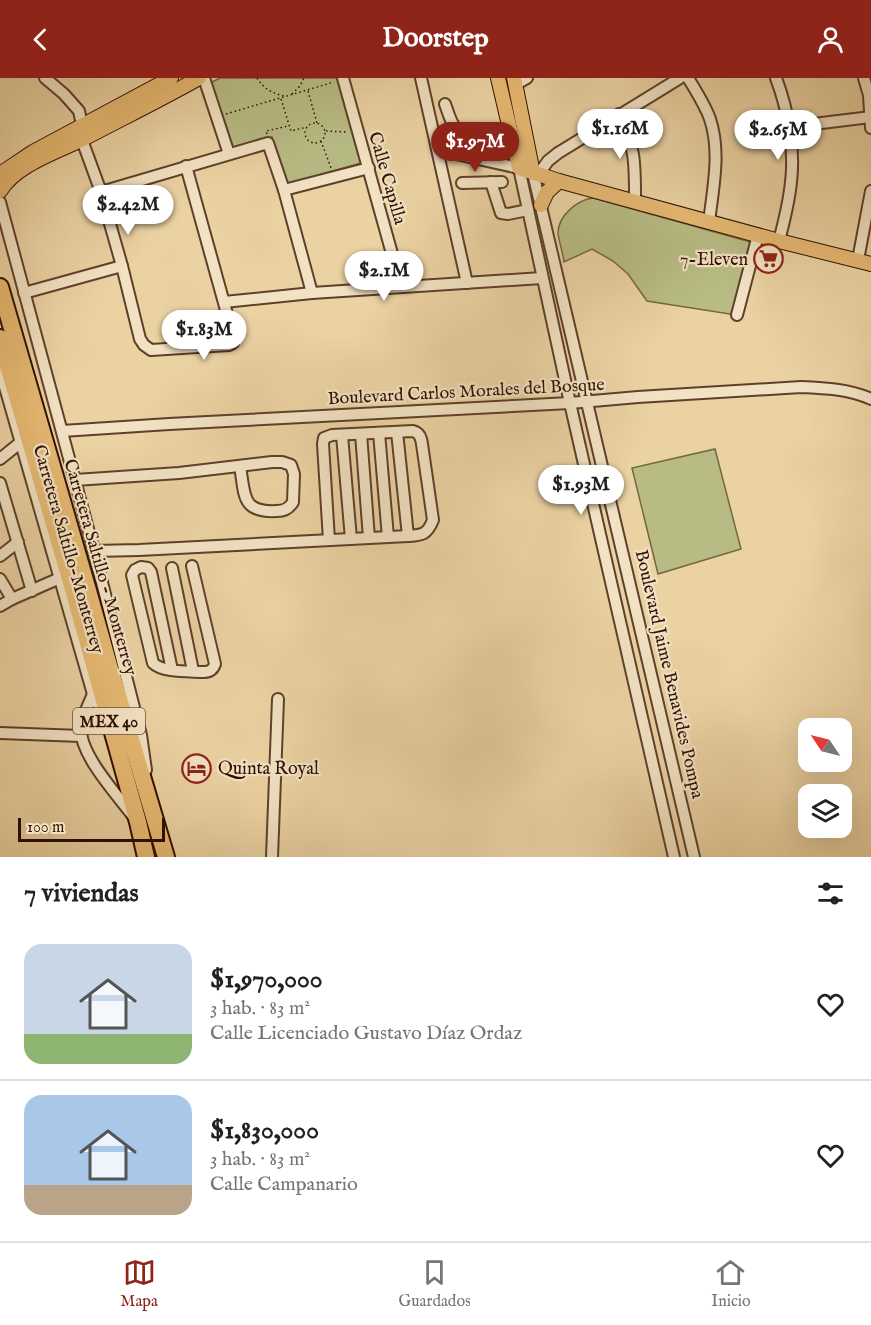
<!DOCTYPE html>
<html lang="es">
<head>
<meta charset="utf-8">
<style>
	body { margin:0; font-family:"IM FELL English",serif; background:#f6f6f6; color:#222; height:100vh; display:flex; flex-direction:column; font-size:22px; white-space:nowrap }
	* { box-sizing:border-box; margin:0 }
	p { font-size:20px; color:#767676 }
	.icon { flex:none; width:33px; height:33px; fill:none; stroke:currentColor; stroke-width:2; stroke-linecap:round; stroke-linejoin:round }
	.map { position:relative; height:779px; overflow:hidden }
	.panel { display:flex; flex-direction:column; background:#fff; flex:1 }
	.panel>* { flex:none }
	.needle { width:39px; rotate:305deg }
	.tools { position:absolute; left:798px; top:640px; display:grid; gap:12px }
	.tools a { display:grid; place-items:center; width:54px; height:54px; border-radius:12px; background:#fff; box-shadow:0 6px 24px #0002; font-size:30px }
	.scale { position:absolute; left:18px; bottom:15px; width:147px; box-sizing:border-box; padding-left:6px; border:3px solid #2f1001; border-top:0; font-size:16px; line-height:21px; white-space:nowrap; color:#2f1001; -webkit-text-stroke:4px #f2e2c3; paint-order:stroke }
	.price { position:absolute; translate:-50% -51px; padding:0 14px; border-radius:21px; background:#fff; color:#222; font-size:20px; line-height:39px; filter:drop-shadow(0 2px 3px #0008) }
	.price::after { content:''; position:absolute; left:50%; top:36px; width:18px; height:14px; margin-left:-9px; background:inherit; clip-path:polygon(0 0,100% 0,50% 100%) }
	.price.active { background:#8f2418; color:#fff }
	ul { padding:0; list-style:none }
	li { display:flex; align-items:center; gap:18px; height:150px; padding:0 24px }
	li+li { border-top:2px solid #e0e0e0 }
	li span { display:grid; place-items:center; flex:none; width:168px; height:120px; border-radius:18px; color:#555 }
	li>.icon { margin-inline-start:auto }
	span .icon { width:72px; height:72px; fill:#fffc; stroke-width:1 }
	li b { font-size:26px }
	h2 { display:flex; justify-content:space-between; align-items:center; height:72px; padding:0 24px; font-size:26px }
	header { display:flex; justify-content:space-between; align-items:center; height:78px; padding:0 24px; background:#8f2418; color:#fff; font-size:27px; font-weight:800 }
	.tabs { display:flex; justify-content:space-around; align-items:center; height:84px; border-top:2px solid #e0e0e0; background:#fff; font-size:16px; color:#767676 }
	.tabs a { display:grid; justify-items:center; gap:3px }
	.tabs .active { color:#8f2418 }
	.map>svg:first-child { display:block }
	.green { fill:#b8bb84; stroke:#746642; stroke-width:1.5 }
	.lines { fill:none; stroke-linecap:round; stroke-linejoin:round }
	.minor-casing { stroke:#5e402a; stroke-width:14 }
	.major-casing { stroke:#2f1001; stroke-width:16 }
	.highway-casing { stroke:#2f1001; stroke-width:20 }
	.path { stroke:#2f1001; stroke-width:1.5; stroke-dasharray:1.5 3; stroke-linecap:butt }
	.minor { stroke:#f2e2c3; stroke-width:10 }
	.major { stroke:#e6b972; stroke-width:14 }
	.highway { stroke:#e6b972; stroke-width:16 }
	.labels { text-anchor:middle; stroke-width:4.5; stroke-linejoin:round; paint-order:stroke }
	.shield { fill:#f2e2c3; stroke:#6a4f3b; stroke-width:1.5 }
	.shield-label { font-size:16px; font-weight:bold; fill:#2f1001 }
	.street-label { font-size:18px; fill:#2f1001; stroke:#f2e2c3 }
	.poi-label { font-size:18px; fill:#2f1001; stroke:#f2e2c3; text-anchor:end }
</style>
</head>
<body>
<header><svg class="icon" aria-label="back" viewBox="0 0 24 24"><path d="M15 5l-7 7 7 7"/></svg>Doorstep<svg class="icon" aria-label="person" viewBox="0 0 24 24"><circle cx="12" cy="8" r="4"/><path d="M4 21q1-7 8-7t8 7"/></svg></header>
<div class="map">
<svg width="871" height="779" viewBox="0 0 871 779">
	<rect width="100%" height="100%" fill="#ebd2a3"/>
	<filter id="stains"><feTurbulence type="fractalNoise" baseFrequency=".00333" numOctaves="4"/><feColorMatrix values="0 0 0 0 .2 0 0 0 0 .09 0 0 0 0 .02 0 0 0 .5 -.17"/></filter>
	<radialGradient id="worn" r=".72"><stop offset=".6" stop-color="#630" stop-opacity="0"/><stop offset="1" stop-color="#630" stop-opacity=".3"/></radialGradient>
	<g class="green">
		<polygon points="220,0 337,0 361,85 288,106 272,59 231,71 210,5"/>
		<path d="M593,120L754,165L736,237L647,223L628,196L613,183L592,171L564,184C563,175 559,164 558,155C558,138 577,122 593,120Z"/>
		<polygon points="715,371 741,471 658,496 632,390"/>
	</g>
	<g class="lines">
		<defs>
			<g id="minor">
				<polyline points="45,0 64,16 79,33 82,47 82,62 101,114 122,188 140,261 144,267 151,272 229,267 233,265 234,261 186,88"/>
				<polyline points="204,0 229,76"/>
				<polyline points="343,0 401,208"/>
				<polyline points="421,0 467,205"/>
				<path d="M688,0C696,13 705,27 710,41C721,74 713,110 709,144"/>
				<path d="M776,0C788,32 795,70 791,104C789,124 784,144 779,163"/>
				<polyline points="864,0 869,17 871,50"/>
				<polyline points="515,7 527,0"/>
				<path d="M445,26C448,34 450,42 454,48C468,64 495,70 515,72"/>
				<path d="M619,36C636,70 635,87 635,124"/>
				<polyline points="789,49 871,39"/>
				<polyline points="438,72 519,90 570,325 674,779"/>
				<polyline points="533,95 694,779"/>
				<polyline points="538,97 548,83 558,75 680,0"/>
				<polyline points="491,104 501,135 508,136 528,132"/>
				<polyline points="462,105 502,104"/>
				<polyline points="284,112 369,90"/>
				<polyline points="101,114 268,65 284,112 312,215"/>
				<polyline points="0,124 94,473 141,657 146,692"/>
				<polyline points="858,182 871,113"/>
				<polyline points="24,215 122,188"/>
				<polyline points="224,224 312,215 542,200"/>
				<polyline points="737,237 758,157"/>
				<polyline points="0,292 93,616 100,631"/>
				<path d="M62,353L169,346L570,325L638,319L801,309C825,310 849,311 871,321"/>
				<polyline points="397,354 408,458"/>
				<polyline points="379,355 388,459"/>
				<polyline points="361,356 369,460"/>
				<polyline points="342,357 351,461"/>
				<polyline points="0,381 21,364"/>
				<path d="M75,402L179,395L272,384H282L291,387L294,396L293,424C289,431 284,433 277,433C241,435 245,417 240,388"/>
				<polyline points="0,405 32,513"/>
				<path d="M94,473L139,472L408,458C422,457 427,457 433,442L422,366C421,360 420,355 413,353L332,357L324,360L323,366L329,462"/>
				<polyline points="0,478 18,464"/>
				<polyline points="172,490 193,593"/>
				<polyline points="0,501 12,521 0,528"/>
				<polyline points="12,521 60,500"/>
				<path d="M172,592L151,494L148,490L141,489L135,492L132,497L153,585C163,595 190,593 204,594C210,594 213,592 215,586L192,488"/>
				<path d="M93,616C89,627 81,639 81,651C80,677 118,718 133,738"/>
				<polyline points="0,655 81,658"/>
				<polyline points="272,779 278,621"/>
			</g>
			<g id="major">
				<polyline points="498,0 519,90 559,103 779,163 871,186"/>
				<polyline points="514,0 533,95"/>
				<polyline points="0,96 33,74 171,0"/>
				<path d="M0,113C17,86 57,74 85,60C123,40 162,21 199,0"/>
				<polyline points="541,127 547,114 559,103"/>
			</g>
			<g id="highway">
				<polyline points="0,209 87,509 108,584 166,779"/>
				<polyline points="0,260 72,508 138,744 146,779"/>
			</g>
		</defs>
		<use href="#minor" class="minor-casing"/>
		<use href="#major" class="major-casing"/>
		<use href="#highway" class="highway-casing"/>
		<g class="path">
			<path d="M257,0C263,10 273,16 285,18"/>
			<polyline points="308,13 317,45"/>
			<polyline points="292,16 300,8 304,0"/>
			<polyline points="281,21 291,53 307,49"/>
			<polyline points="226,36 334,4"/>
			<circle cx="315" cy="55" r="10"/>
			<polyline points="326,53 348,54"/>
			<polyline points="267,56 266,53 288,48"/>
			<polyline points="321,63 331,90"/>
		</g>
		<use href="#minor" class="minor"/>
		<use href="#major" class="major"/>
		<use href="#highway" class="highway"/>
	</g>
	<defs>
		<symbol id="supermarket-ring" viewBox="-11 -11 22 22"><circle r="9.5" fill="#f2e2c3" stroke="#8f2418" stroke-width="1.5"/><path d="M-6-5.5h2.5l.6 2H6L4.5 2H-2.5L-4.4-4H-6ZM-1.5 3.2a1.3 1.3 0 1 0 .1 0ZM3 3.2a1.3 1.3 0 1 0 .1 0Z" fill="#8f2418"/></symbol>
		<symbol id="hotel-ring" viewBox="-11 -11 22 22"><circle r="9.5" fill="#f2e2c3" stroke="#8f2418" stroke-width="1.5"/><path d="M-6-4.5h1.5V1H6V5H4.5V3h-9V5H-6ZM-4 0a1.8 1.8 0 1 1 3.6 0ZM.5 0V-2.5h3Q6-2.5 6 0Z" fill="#8f2418"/></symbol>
	</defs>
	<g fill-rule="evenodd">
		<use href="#supermarket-ring" x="752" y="164" width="33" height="33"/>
		<use href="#hotel-ring" x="180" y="674" width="33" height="33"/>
	</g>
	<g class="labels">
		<rect class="shield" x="73" y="630" width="72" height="26" rx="4.5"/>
		<g class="shield-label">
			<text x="109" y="649">MEX 40</text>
		</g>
		<g class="street-label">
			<text transform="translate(388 100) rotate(74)" y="6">Calle Capilla</text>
			<text transform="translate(466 313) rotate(-3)" y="6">Boulevard Carlos Morales del Bosque</text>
			<text transform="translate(69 471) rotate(74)" y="6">Carretera Saltillo-Monterrey</text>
			<text transform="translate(101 489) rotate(74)" y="6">Carretera Saltillo - Monterrey</text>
			<text transform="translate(670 596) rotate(77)" y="6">Boulevard Jaime Benavides Pompa</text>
		</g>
		<g class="poi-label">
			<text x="748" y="187">7-Eleven</text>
			<text x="218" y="696" text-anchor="start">Quinta Royal</text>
		</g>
	</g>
	<rect width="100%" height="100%" filter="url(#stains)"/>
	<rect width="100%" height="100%" fill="url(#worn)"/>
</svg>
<div class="tools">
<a><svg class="needle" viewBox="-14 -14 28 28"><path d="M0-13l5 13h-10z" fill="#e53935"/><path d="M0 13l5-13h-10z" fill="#767676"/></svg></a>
<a><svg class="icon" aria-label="layers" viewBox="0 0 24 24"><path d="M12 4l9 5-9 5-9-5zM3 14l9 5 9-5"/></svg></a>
</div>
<div class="scale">100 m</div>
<b class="price" style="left:620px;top:82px">$1.16M</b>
<b class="price" style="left:778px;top:83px">$2.65M</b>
<b class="price active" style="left:475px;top:95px">$1.97M</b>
<b class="price" style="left:128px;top:158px">$2.42M</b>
<b class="price" style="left:384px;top:224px">$2.1M</b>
<b class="price" style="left:204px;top:283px">$1.83M</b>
<b class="price" style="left:581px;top:438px">$1.93M</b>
</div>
<section class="panel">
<h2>7 viviendas<svg class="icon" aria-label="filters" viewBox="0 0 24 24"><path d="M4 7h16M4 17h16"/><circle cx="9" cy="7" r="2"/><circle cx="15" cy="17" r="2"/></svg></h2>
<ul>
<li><span style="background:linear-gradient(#c9d6e8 75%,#8fb573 0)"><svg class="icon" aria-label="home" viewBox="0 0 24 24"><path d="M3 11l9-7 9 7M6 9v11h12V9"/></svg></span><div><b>$1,970,000</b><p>3 hab. · 83 m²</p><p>Calle Licenciado Gustavo Díaz Ordaz</p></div><svg class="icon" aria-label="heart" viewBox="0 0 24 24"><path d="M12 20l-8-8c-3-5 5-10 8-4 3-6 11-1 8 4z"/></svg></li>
<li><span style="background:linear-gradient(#a9c7e8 75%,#b9a48a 0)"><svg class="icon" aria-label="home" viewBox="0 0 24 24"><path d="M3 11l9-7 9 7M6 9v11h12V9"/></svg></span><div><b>$1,830,000</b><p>3 hab. · 83 m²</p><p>Calle Campanario</p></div><svg class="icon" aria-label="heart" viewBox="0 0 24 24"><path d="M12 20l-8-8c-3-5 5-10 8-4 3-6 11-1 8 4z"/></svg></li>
</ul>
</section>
<nav class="tabs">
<a class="active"><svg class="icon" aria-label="map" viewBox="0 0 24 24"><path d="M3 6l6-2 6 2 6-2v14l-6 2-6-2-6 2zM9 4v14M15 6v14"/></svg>Mapa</a>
<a><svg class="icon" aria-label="saved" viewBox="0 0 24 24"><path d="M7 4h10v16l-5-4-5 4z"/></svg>Guardados</a>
<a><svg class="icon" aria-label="home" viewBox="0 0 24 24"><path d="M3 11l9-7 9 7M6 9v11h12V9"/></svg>Inicio</a>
</nav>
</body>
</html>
